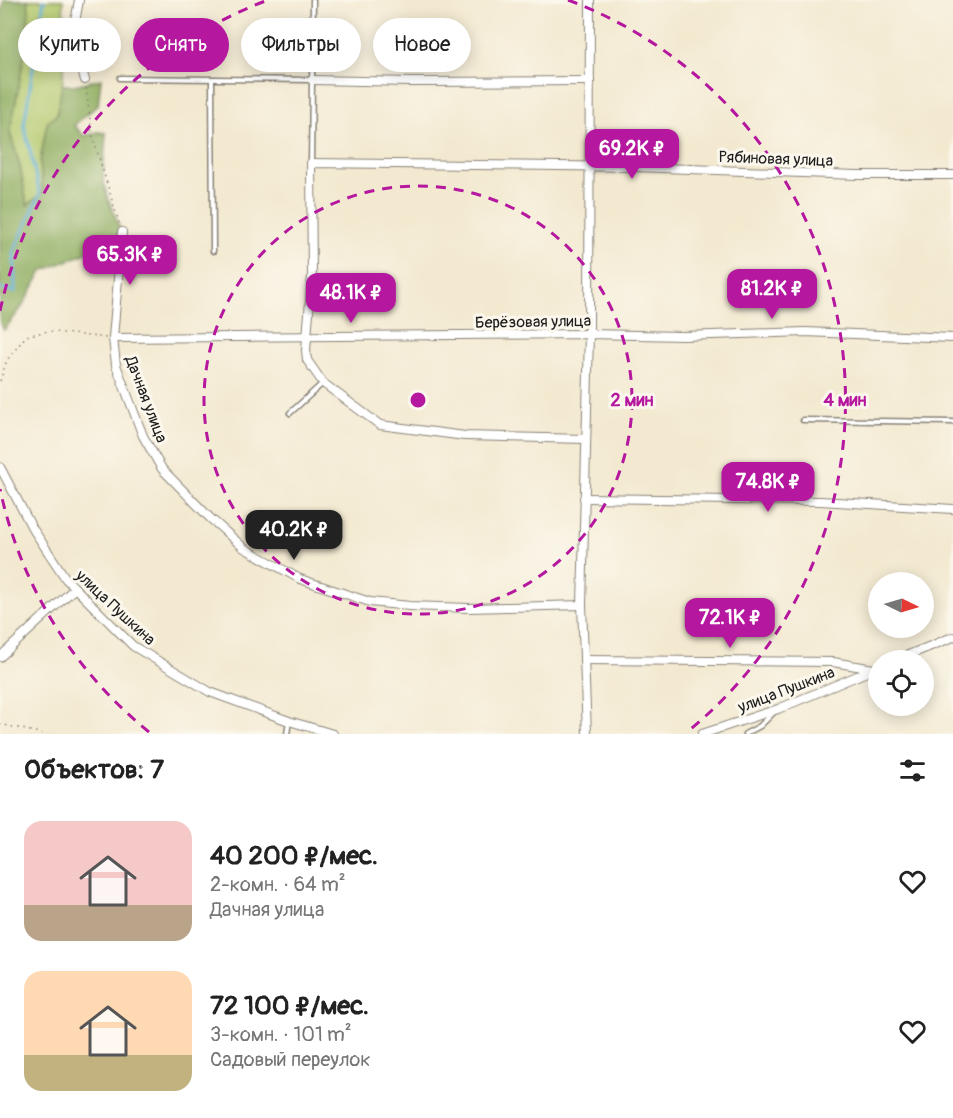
<!DOCTYPE html>
<html lang="ru">
<head>
<meta charset="utf-8">
<style>
	body { margin:0; font-family:Pangolin,sans-serif; background:#f2f2f2; color:#222; height:100vh; display:flex; flex-direction:column; font-size:22px; white-space:nowrap }
	* { box-sizing:border-box; margin:0 }
	p { font-size:20px; color:#767676 }
	.icon { flex:none; width:33px; height:33px; fill:none; stroke:currentColor; stroke-width:2; stroke-linecap:round; stroke-linejoin:round }
	.map { position:relative; height:734px; overflow:hidden }
	.side { display:flex; flex-direction:column; background:#fff; flex:1 }
	.side>* { flex:none }
	.hud { position:absolute; left:18px; top:18px; width:600px; height:54px; display:flex; gap:12px }
	.needle { width:39px; rotate:95deg }
	.fabs { position:absolute; left:868px; top:572px; display:grid; gap:12px }
	.fabs a { display:grid; place-items:center; width:66px; height:66px; border-radius:50%; background:#fff; box-shadow:0 3px 15px #0003; font-size:30px }
	.price { position:absolute; translate:-50% -51px; padding:0 14px; border-radius:12px; background:#b5179e; color:#fff; font-size:20px; line-height:39px; filter:drop-shadow(0 2px 3px #0008) }
	.price::after { content:''; position:absolute; left:50%; top:36px; width:18px; height:14px; margin-left:-9px; background:inherit; clip-path:polygon(0 0,100% 0,50% 100%) }
	.price.current { background:#222; color:#fff }
	ul { padding:0; list-style:none }
	li { display:flex; align-items:center; gap:18px; height:150px; padding:0 24px }
	li span { display:grid; place-items:center; flex:none; width:168px; height:120px; border-radius:18px; color:#555 }
	li>.icon { margin-inline-start:auto }
	span .icon { width:72px; height:72px; fill:#fffc; stroke-width:1 }
	li b { font-size:26px }
	h2 { display:flex; justify-content:space-between; align-items:center; height:72px; padding:0 24px; font-size:26px }
	.chip { padding:0 21px; border-radius:27px; background:#fff; box-shadow:0 3px 15px #0003; font-size:21px; line-height:54px }
	.chip.current { background:#b5179e; color:#fff }
	.map>svg:first-child { display:block }
	.green { fill:#b4c96d; stroke:#687244; stroke-width:1.5 }
	.forest { fill:#8fad60; stroke:#56643e; stroke-width:1.5 }
	.lines { fill:none; stroke-linecap:round; stroke-linejoin:round }
	.stream { stroke:#59add5; stroke-width:3 }
	.service-casing { stroke:#888276; stroke-width:7 }
	.minor-casing { stroke:#888276; stroke-width:10 }
	.path { stroke:#888276; stroke-width:1.5; stroke-dasharray:1.5 4.5; stroke-linecap:butt }
	.service { stroke:#fff; stroke-width:4 }
	.minor { stroke:#fff; stroke-width:8 }
	.ring { fill:none; stroke:#b5179e; stroke-width:3; stroke-dasharray:10 8 }
	.labels { text-anchor:middle; stroke-width:6; stroke-linejoin:round; paint-order:stroke }
	.street-label { font-size:16px; fill:#1c1c1c; stroke:#fbf7ec }
	.centre { fill:#b5179e; stroke:#fbf7ec; stroke-width:3 }
	.ring-label { font-size:18px; text-anchor:middle; font-weight:bold; fill:#b5179e; stroke:#fbf7ec; stroke-width:6; stroke-linejoin:round; paint-order:stroke }
</style>
</head>
<body>
<div class="map">
<svg width="953" height="734" viewBox="0 0 953 734">
	<rect width="100%" height="100%" fill="#fbf7ec"/>
	<filter id="ink" filterUnits="userSpaceOnUse"><feTurbulence type="fractalNoise" baseFrequency=".0167" numOctaves="2"/><feDisplacementMap in="SourceGraphic" scale="12" xChannelSelector="R" yChannelSelector="G"/><feConvolveMatrix kernelMatrix="1 2 1 2 8 2 1 2 1" color-interpolation-filters="sRGB"/></filter>
	<filter id="wash" filterUnits="userSpaceOnUse"><feTurbulence type="fractalNoise" baseFrequency=".008" numOctaves="4" result="noise"/><feDisplacementMap in="SourceGraphic" scale="24" xChannelSelector="R" yChannelSelector="G"/><feGaussianBlur stdDeviation="1.35" result="paint"/><feColorMatrix in="noise" values="0 0 0 0 0 0 0 0 0 0 0 0 0 0 0 0 0 1.4 0 .05"/><feComposite in="paint" operator="in"/></filter>
	<g filter="url(#wash)">
		<rect width="100%" height="100%" fill="#f3e9d0"/>
		<polygon class="green" points="25,0 63,0 65,57 61,98 57,114 47,124 40,162 43,193 27,206 20,166 10,133 0,59"/>
		<polygon class="forest" points="4,0 28,0 29,11 26,47 10,133 20,166 27,205 43,193 40,162 47,123 57,114 62,85 74,85 101,79 98,105 74,125 84,136 98,132 106,133 103,178 107,196 119,226 118,253 86,253 42,271 22,307 4,330 0,323 0,24"/>
		<g class="lines">
			<polyline class="stream" points="0,288 15,292 14,251 40,194 24,125 44,0"/>
		</g>
	</g>
	<g filter="url(#ink)">
		<g class="lines">
			<defs>
				<g id="service">
					<polyline points="120,78 311,80"/>
					<polyline points="212,80 213,251"/>
					<polyline points="311,163 313,0"/>
					<polyline points="290,413 323,383"/>
					<polyline points="803,420 953,422"/>
					<polyline points="287,734 289,721"/>
					<polyline points="745,734 760,726 773,713"/>
				</g>
				<g id="minor">
					<polyline points="79,0 74,28 79,60 85,80"/>
					<polyline points="312,80 412,82 590,81"/>
					<polyline points="122,232 113,338 116,365 143,436 162,469 210,518 244,548 300,579 370,602 410,606 469,608 582,605"/>
					<polyline points="113,338 589,334 683,336 805,332 953,338"/>
					<polyline points="586,439 465,436 380,425 323,383 307,360 306,350 312,276 311,163 635,167 857,175 953,175"/>
					<polyline points="0,467 31,526 66,579 133,646 210,692 289,721 333,734"/>
					<polyline points="584,498 820,501 953,509"/>
					<polyline points="0,657 75,588"/>
					<polyline points="584,660 833,662 874,669"/>
					<polyline points="896,660 953,637"/>
					<polyline points="587,734 582,605 589,334 590,0"/>
					<polyline points="702,734 778,709 874,669"/>
				</g>
			</defs>
			<use href="#service" class="service-casing"/>
			<use href="#minor" class="minor-casing"/>
			<g class="path">
				<polyline points="86,88 92,134 119,223"/>
				<polyline points="0,381 7,360 26,336 48,331 106,338"/>
				<polyline points="0,724 44,734"/>
			</g>
			<use href="#service" class="service"/>
			<use href="#minor" class="minor"/>
		</g>
	</g>
	<g class="ring">
		<circle cx="418" cy="400" r="214"/>
		<path d="M149 732A427 427 0 0 1 0 489M0 311A427 427 0 0 1 268 0M568 0A427 427 0 0 1 687 732"/>
	</g>
	<g class="labels">
		<g class="street-label">
			<text transform="translate(776 158) rotate(2)" y="6">Рябиновая улица</text>
			<text transform="translate(533 321) rotate(-1)" y="6">Берёзовая улица</text>
			<text transform="translate(147 399) rotate(69)" y="6">Дачная улица</text>
			<text transform="translate(116 607) rotate(43)" y="6">улица Пушкина</text>
			<text transform="translate(786 689) rotate(-21)" y="6">улица Пушкина</text>
		</g>
	</g>
	<circle cx="418" cy="400" r="9" class="centre"/>
	<g class="ring-label">
		<text x="632" y="406">2 мин</text>
		<text x="845" y="406">4 мин</text>
	</g>
</svg>
<div class="fabs">
<a><svg class="needle" viewBox="-14 -14 28 28"><path d="M0-13l5 13h-10z" fill="#e53935"/><path d="M0 13l5-13h-10z" fill="#767676"/></svg></a>
<a><svg class="icon" aria-label="locate" viewBox="0 0 24 24"><circle cx="12" cy="12" r="6"/><path d="M12 2v4M12 18v4M2 12h4M18 12h4"/></svg></a>
</div>
<b class="price" style="left:632px;top:180px">69.2K ₽</b>
<b class="price" style="left:130px;top:286px">65.3K ₽</b>
<b class="price" style="left:772px;top:320px">81.2K ₽</b>
<b class="price" style="left:351px;top:324px">48.1K ₽</b>
<b class="price" style="left:768px;top:513px">74.8K ₽</b>
<b class="price current" style="left:294px;top:561px">40.2K ₽</b>
<b class="price" style="left:730px;top:649px">72.1K ₽</b>
<div class="hud">
<a class="chip">Купить</a>
<a class="chip current">Снять</a>
<a class="chip">Фильтры</a>
<a class="chip">Новое</a>
</div>
</div>
<section class="side">
<h2>Объектов: 7<svg class="icon" aria-label="filters" viewBox="0 0 24 24"><path d="M4 7h16M4 17h16"/><circle cx="9" cy="7" r="2"/><circle cx="15" cy="17" r="2"/></svg></h2>
<ul>
<li><span style="background:linear-gradient(#f6c9c9 70%,#b9a48a 0)"><svg class="icon" aria-label="home" viewBox="0 0 24 24"><path d="M3 11l9-7 9 7M6 9v11h12V9"/></svg></span><div><b>40 200 ₽/мес.</b><p>2-комн. · 64 m²</p><p>Дачная улица</p></div><svg class="icon" aria-label="heart" viewBox="0 0 24 24"><path d="M12 20l-8-8c-3-5 5-10 8-4 3-6 11-1 8 4z"/></svg></li>
<li><span style="background:linear-gradient(#ffd9b3 70%,#c2b280 0)"><svg class="icon" aria-label="home" viewBox="0 0 24 24"><path d="M3 11l9-7 9 7M6 9v11h12V9"/></svg></span><div><b>72 100 ₽/мес.</b><p>3-комн. · 101 m²</p><p>Садовый переулок</p></div><svg class="icon" aria-label="heart" viewBox="0 0 24 24"><path d="M12 20l-8-8c-3-5 5-10 8-4 3-6 11-1 8 4z"/></svg></li>
</ul>
</section>
</body>
</html>
